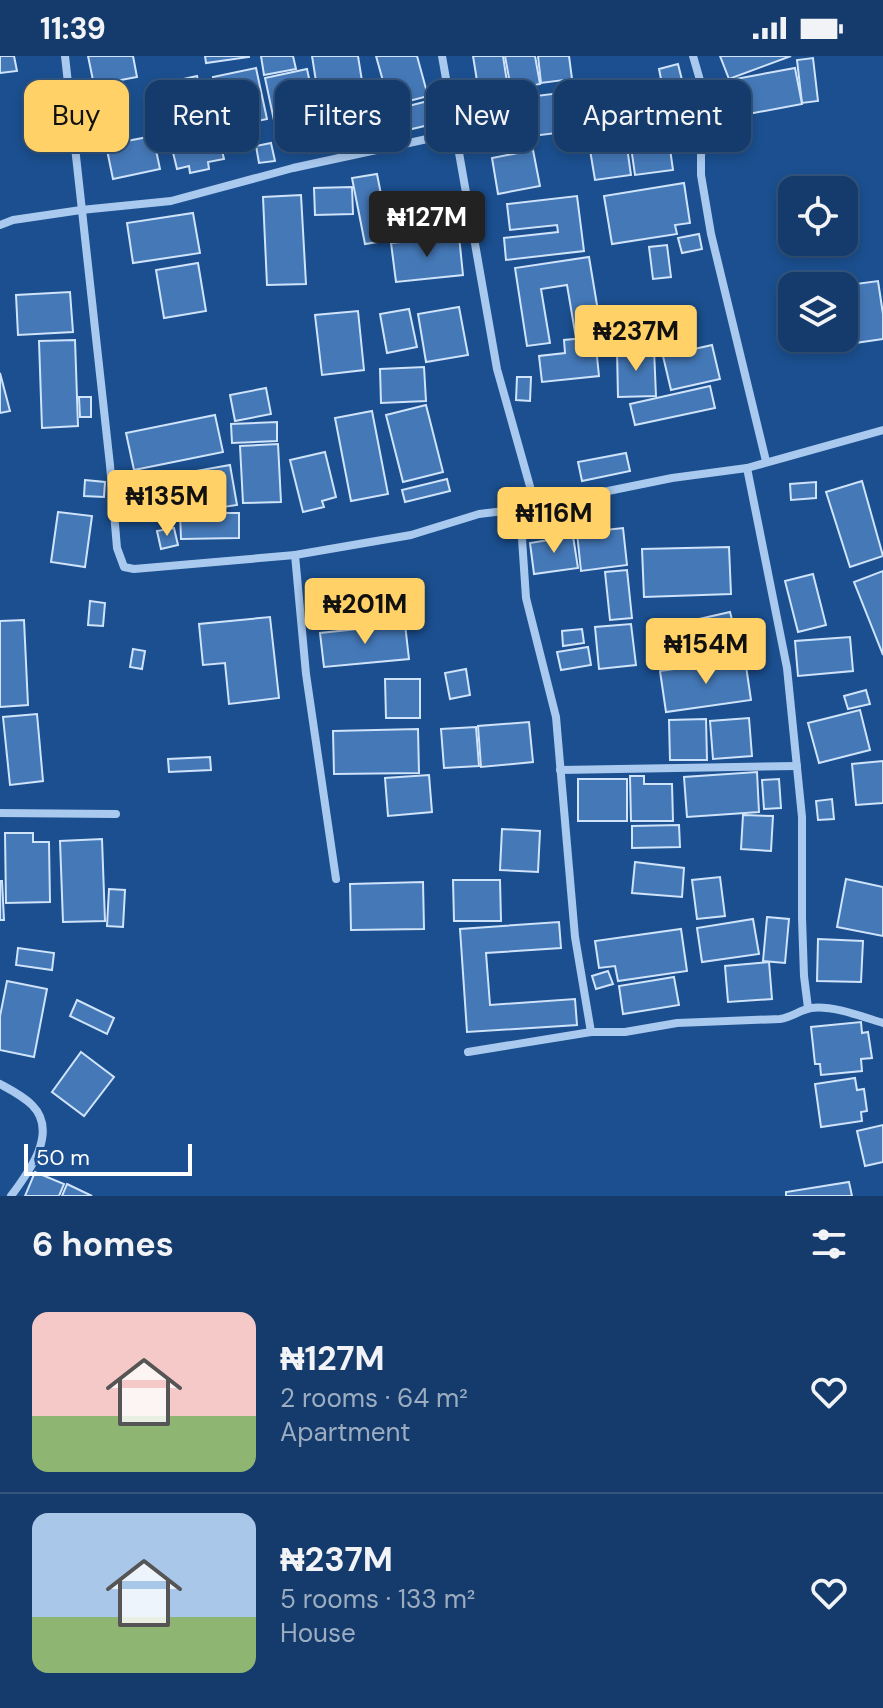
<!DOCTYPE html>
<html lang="en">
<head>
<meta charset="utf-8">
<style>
	body { margin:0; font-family:"DM Sans",sans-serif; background:#1d4271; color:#f1f3f6; height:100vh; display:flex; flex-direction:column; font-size:30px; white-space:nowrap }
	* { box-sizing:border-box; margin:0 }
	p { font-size:26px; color:#9dadc1 }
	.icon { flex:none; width:44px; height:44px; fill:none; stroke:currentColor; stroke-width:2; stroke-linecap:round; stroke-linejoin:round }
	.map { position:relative; height:1140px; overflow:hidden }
	.side { display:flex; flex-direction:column; background:#143b6b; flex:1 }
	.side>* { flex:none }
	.hud { position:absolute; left:24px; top:24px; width:836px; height:72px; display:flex; gap:16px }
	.tools { position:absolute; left:778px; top:120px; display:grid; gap:16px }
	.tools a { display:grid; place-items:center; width:80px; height:80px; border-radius:16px; background:#143b6b; box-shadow:0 4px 12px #0003,0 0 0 2px #33557e; font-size:40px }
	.scale { position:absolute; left:24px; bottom:20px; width:168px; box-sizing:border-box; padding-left:8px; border:4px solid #fff; border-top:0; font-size:22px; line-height:28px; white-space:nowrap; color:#fff; -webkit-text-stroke:6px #1b4f8f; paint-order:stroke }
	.price { position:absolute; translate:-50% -68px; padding:0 18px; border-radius:8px; background:#ffd166; color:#111; font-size:26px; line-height:52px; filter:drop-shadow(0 2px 4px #0008) }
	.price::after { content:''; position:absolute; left:50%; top:48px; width:24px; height:18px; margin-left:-12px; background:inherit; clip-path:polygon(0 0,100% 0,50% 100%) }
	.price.current { background:#222; color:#fff }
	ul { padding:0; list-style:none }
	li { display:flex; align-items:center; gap:24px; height:200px; padding:0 32px }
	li+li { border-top:2px solid #33557e }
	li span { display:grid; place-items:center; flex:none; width:224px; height:160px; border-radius:16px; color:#555 }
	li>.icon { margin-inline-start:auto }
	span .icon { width:96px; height:96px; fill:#fffc; stroke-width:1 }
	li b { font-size:34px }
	h2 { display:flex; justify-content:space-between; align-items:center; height:96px; padding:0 32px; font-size:34px }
	.chip { padding:0 28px; border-radius:16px; background:#143b6b; box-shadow:0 4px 12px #0003,0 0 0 2px #33557e; font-size:28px; line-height:72px }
	.chip.current { background:#ffd166; color:#111 }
	.status { display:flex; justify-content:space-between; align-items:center; height:56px; padding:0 40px; background:#143b6b; direction:ltr }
	.status svg { height:22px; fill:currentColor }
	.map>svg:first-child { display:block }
	.building { fill:#4478b7; stroke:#cfe3fa; stroke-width:2 }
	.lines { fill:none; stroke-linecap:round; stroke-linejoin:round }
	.street { stroke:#a9c9ee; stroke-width:8 }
</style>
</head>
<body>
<div class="status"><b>11:39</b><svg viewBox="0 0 49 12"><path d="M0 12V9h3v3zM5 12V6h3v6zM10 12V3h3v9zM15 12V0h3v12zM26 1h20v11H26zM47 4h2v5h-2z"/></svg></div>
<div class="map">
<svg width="883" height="1140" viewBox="0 0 883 1140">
	<rect width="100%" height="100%" fill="#1b4f8f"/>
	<g class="building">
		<polygon points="0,0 14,0 17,15 0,17"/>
		<polygon points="88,0 133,0 137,21 94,29"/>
		<polygon points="205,0 249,0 249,1 206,7"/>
		<polygon points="261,0 293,0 296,13 264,19"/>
		<polygon points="312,0 358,0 362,25 355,26 363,76 325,82"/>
		<polygon points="376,0 417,0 428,40 390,50"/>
		<polygon points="473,0 503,0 507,26 478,31"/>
		<polygon points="505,0 535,0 540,28 511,33"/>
		<polygon points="538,0 569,0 572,23 541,27"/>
		<polygon points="720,0 791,0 729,23"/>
		<polygon points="813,2 818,45 802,47 797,4"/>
		<polygon points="678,8 682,24 662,28 659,13"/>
		<polygon points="256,12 267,63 224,72 213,21"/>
		<polygon points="795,12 802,48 743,59 746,74 729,77 719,26"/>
		<polygon points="307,13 321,79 279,88 265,22"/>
		<polygon points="197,20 206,61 157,71 148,31"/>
		<polygon points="659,23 661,66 619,68 617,25"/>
		<polygon points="568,36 573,75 500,84 495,45"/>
		<polygon points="428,45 433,68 391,78 385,56"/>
		<polygon points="215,65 224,103 208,106 209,113 190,117 189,110 177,113 168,76"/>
		<polygon points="667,72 673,114 635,119 629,77"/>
		<polygon points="625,77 631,119 595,124 588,82"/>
		<polygon points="153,80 160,113 113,123 106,89"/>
		<polygon points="271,87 275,105 259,107 256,90"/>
		<polygon points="533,94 540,130 498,138 492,102"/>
		<polygon points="377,118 390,184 365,188 352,122"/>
		<polygon points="684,127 690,167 675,169 677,178 612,188 604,140"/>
		<polygon points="352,131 353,158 315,159 314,132"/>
		<polygon points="301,139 306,228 267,229 263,141"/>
		<polygon points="577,140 584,195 506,204 504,182 558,176 557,169 510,174 507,148"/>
		<polygon points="193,157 200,197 133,207 127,167"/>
		<polygon points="699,178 702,193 682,197 678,182"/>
		<polygon points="459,180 463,219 396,226 391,187"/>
		<polygon points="667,189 671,221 653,223 649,191"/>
		<polygon points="589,201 602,279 576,282 567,229 541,233 550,287 527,290 515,212"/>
		<polygon points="198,207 206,255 164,262 156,214"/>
		<polygon points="878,225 883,258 883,283 848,288 844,263 844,230 841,230"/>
		<polygon points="70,236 73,276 18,279 16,239"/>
		<polygon points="459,251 468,299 426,306 418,258"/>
		<polygon points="409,253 417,291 387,297 380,258"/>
		<polygon points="358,255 364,314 322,319 315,259"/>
		<polygon points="595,281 599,320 542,326 539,300 565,297 564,284"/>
		<polygon points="75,284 78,370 42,372 39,285"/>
		<polygon points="712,289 720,323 671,334 663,300"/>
		<polygon points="654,293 656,340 618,341 617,294"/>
		<polygon points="424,311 426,345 381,347 380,313"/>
		<polygon points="0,317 10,355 0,357"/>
		<polygon points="517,321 531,321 530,345 516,344"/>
		<polygon points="710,330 715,352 635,369 630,348"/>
		<polygon points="266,332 271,358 235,365 230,339"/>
		<polygon points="79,341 91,341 91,361 80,361"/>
		<polygon points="426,349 443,416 403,426 386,359"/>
		<polygon points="372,355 388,438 351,445 335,362"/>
		<polygon points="215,359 223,396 134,414 126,377"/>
		<polygon points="277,366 277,385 232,387 231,368"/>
		<polygon points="278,388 281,446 243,447 240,390"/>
		<polygon points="325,396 336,441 322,445 324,451 303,456 290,404"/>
		<polygon points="626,397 630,415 582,425 578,406"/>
		<polygon points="230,409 237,449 203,454 196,415"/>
		<polygon points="447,423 450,435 405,446 402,434"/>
		<polygon points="85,424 105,426 104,441 84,440"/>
		<polygon points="862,425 883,500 850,511 826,436"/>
		<polygon points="816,426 816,442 791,444 790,428"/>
		<polygon points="58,456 92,460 85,511 51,506"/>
		<polygon points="180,457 239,457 239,482 181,483"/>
		<polygon points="174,472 178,489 161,493 157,475"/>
		<polygon points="623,472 627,509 581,515 577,477"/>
		<polygon points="573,480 578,512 534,518 530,487"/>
		<polygon points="729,491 731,538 644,541 642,493"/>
		<polygon points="627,514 632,562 610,564 605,516"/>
		<polygon points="883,515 883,599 854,526"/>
		<polygon points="813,518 826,569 798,576 785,525"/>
		<polygon points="403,523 406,561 313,567 310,529"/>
		<polygon points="90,545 105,547 103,570 88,569"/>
		<polygon points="730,556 740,595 686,607 677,568"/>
		<polygon points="270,561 279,642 229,648 225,607 203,609 199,568"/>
		<polygon points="24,564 28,649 0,651 0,565"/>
		<polygon points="405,568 409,603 324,611 320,577"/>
		<polygon points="631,568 636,609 599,613 595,571"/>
		<polygon points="582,573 584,587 563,590 562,575"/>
		<polygon points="850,581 853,615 798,620 795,585"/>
		<polygon points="588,591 591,609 561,614 557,596"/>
		<polygon points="133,593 145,595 142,613 130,611"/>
		<polygon points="745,603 751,644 666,656 660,615"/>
		<polygon points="466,613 470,639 450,643 445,617"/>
		<polygon points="385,623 420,623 420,662 386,662"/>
		<polygon points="866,634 870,648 848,653 844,640"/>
		<polygon points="860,654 870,694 819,707 808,667"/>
		<polygon points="37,658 43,725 10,729 3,661"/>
		<polygon points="749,662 752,700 713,703 710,665"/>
		<polygon points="706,663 707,704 670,704 669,664"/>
		<polygon points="529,666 533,706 481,711 478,670"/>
		<polygon points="476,671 479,710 444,712 441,673"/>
		<polygon points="418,673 419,717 334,718 333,675"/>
		<polygon points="210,701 211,714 169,716 168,703"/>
		<polygon points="883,705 883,747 856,749 852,708"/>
		<polygon points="757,716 759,756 687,761 684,721"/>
		<polygon points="429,719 432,756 388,760 385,722"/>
		<polygon points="630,720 644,720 644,728 672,728 673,765 631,765"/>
		<rect x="578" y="723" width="49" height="42"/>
		<polygon points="779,723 781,752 764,753 762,724"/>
		<polygon points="832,743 834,763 818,764 816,745"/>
		<polygon points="743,759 773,760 771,795 741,793"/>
		<polygon points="679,769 680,791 632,792 632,770"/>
		<polygon points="502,773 540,775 538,816 500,814"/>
		<polygon points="5,777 33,777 33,786 49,786 50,846 6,847"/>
		<polygon points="102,783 105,865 63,866 60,785"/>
		<polygon points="635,806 684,812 682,841 632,837"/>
		<polygon points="720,821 725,860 697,863 692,824"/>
		<polygon points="846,823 883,831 883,880 837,871"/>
		<polygon points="453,824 500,824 501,865 454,865"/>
		<polygon points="0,825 2,825 4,864 0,864"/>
		<polygon points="423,826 424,873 351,874 350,828"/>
		<polygon points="109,833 125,834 123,871 107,870"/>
		<polygon points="767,861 789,863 785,907 763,905"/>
		<polygon points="753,863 759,898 702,906 697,872"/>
		<polygon points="559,866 561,892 486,897 490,949 575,943 577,969 467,976 460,873"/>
		<polygon points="681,873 687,915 618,925 615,910 599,912 595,885"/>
		<polygon points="818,883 863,885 861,926 817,925"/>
		<polygon points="18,892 54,897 52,914 16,909"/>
		<polygon points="769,906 772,943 728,946 725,910"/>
		<polygon points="608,915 613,928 596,933 592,920"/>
		<polygon points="674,921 679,949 623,958 619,930"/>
		<polygon points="7,925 47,933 34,1001 0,994 0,960"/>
		<polygon points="77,944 114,962 107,978 70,960"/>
		<polygon points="861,966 862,977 868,976 872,1002 861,1003 862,1015 821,1019 820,1008 815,1008 811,971"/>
		<polygon points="81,996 114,1021 84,1060 52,1036"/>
		<polygon points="855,1022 857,1034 864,1033 867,1055 861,1056 862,1065 821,1071 815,1028"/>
		<polygon points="883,1069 883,1106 865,1110 857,1075"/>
		<polygon points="35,1116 64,1128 59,1140 25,1140"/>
		<polygon points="849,1126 852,1140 786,1140 786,1136"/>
		<polygon points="67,1128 92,1140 62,1140"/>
	</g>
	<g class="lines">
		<g class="street">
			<polyline points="65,0 110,409 117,492 124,511 134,513 295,499 411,479 479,458 520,453 672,422 747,412 883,374"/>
			<polyline points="442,0 497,313 531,434 520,453 526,542 556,661 575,881 591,976"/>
			<polyline points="693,0 706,45 708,62 701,99 701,119 711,178 766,405"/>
			<polyline points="0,169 13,164 81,154 171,145 293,112 455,77"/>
			<polyline points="747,412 787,612 802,761 802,862 804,920 808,952"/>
			<polyline points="295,499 306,618 336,823"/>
			<polyline points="560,714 797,710"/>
			<polyline points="0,757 116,758"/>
			<path d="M468,996L591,976H625L677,967L780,963C792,961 800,954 811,952C833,949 863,961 883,967"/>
			<path d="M0,1028C11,1034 23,1040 32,1049C59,1076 29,1116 11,1140"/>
		</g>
	</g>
</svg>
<div class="tools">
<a><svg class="icon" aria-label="locate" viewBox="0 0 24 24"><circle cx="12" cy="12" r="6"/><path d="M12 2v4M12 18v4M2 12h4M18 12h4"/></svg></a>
<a><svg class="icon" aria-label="layers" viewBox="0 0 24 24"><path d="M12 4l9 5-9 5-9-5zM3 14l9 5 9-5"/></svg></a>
</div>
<div class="scale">50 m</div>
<b class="price current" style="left:427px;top:203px">₦127M</b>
<b class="price" style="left:636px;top:317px">₦237M</b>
<b class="price" style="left:167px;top:482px">₦135M</b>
<b class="price" style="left:554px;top:499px">₦116M</b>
<b class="price" style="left:365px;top:590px">₦201M</b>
<b class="price" style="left:706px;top:630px">₦154M</b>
<div class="hud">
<a class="chip current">Buy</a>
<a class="chip">Rent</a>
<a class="chip">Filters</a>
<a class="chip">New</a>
<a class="chip">Apartment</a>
</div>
</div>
<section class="side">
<h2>6 homes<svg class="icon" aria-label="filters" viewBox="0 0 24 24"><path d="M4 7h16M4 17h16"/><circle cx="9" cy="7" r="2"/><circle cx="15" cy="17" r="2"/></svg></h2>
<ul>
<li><span style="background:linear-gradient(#f6c9c9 65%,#8fb573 0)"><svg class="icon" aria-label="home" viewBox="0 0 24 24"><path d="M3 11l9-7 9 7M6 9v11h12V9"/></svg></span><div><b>₦127M</b><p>2 rooms · 64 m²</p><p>Apartment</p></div><svg class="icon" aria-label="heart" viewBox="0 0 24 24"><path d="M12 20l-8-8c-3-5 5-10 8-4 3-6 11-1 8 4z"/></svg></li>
<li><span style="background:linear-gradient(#a9c7e8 65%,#8fb573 0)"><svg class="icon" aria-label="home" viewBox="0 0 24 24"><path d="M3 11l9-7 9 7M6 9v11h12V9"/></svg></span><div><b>₦237M</b><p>5 rooms · 133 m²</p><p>House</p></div><svg class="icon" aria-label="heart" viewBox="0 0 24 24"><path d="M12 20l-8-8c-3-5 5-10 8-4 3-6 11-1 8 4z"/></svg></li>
</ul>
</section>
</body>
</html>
